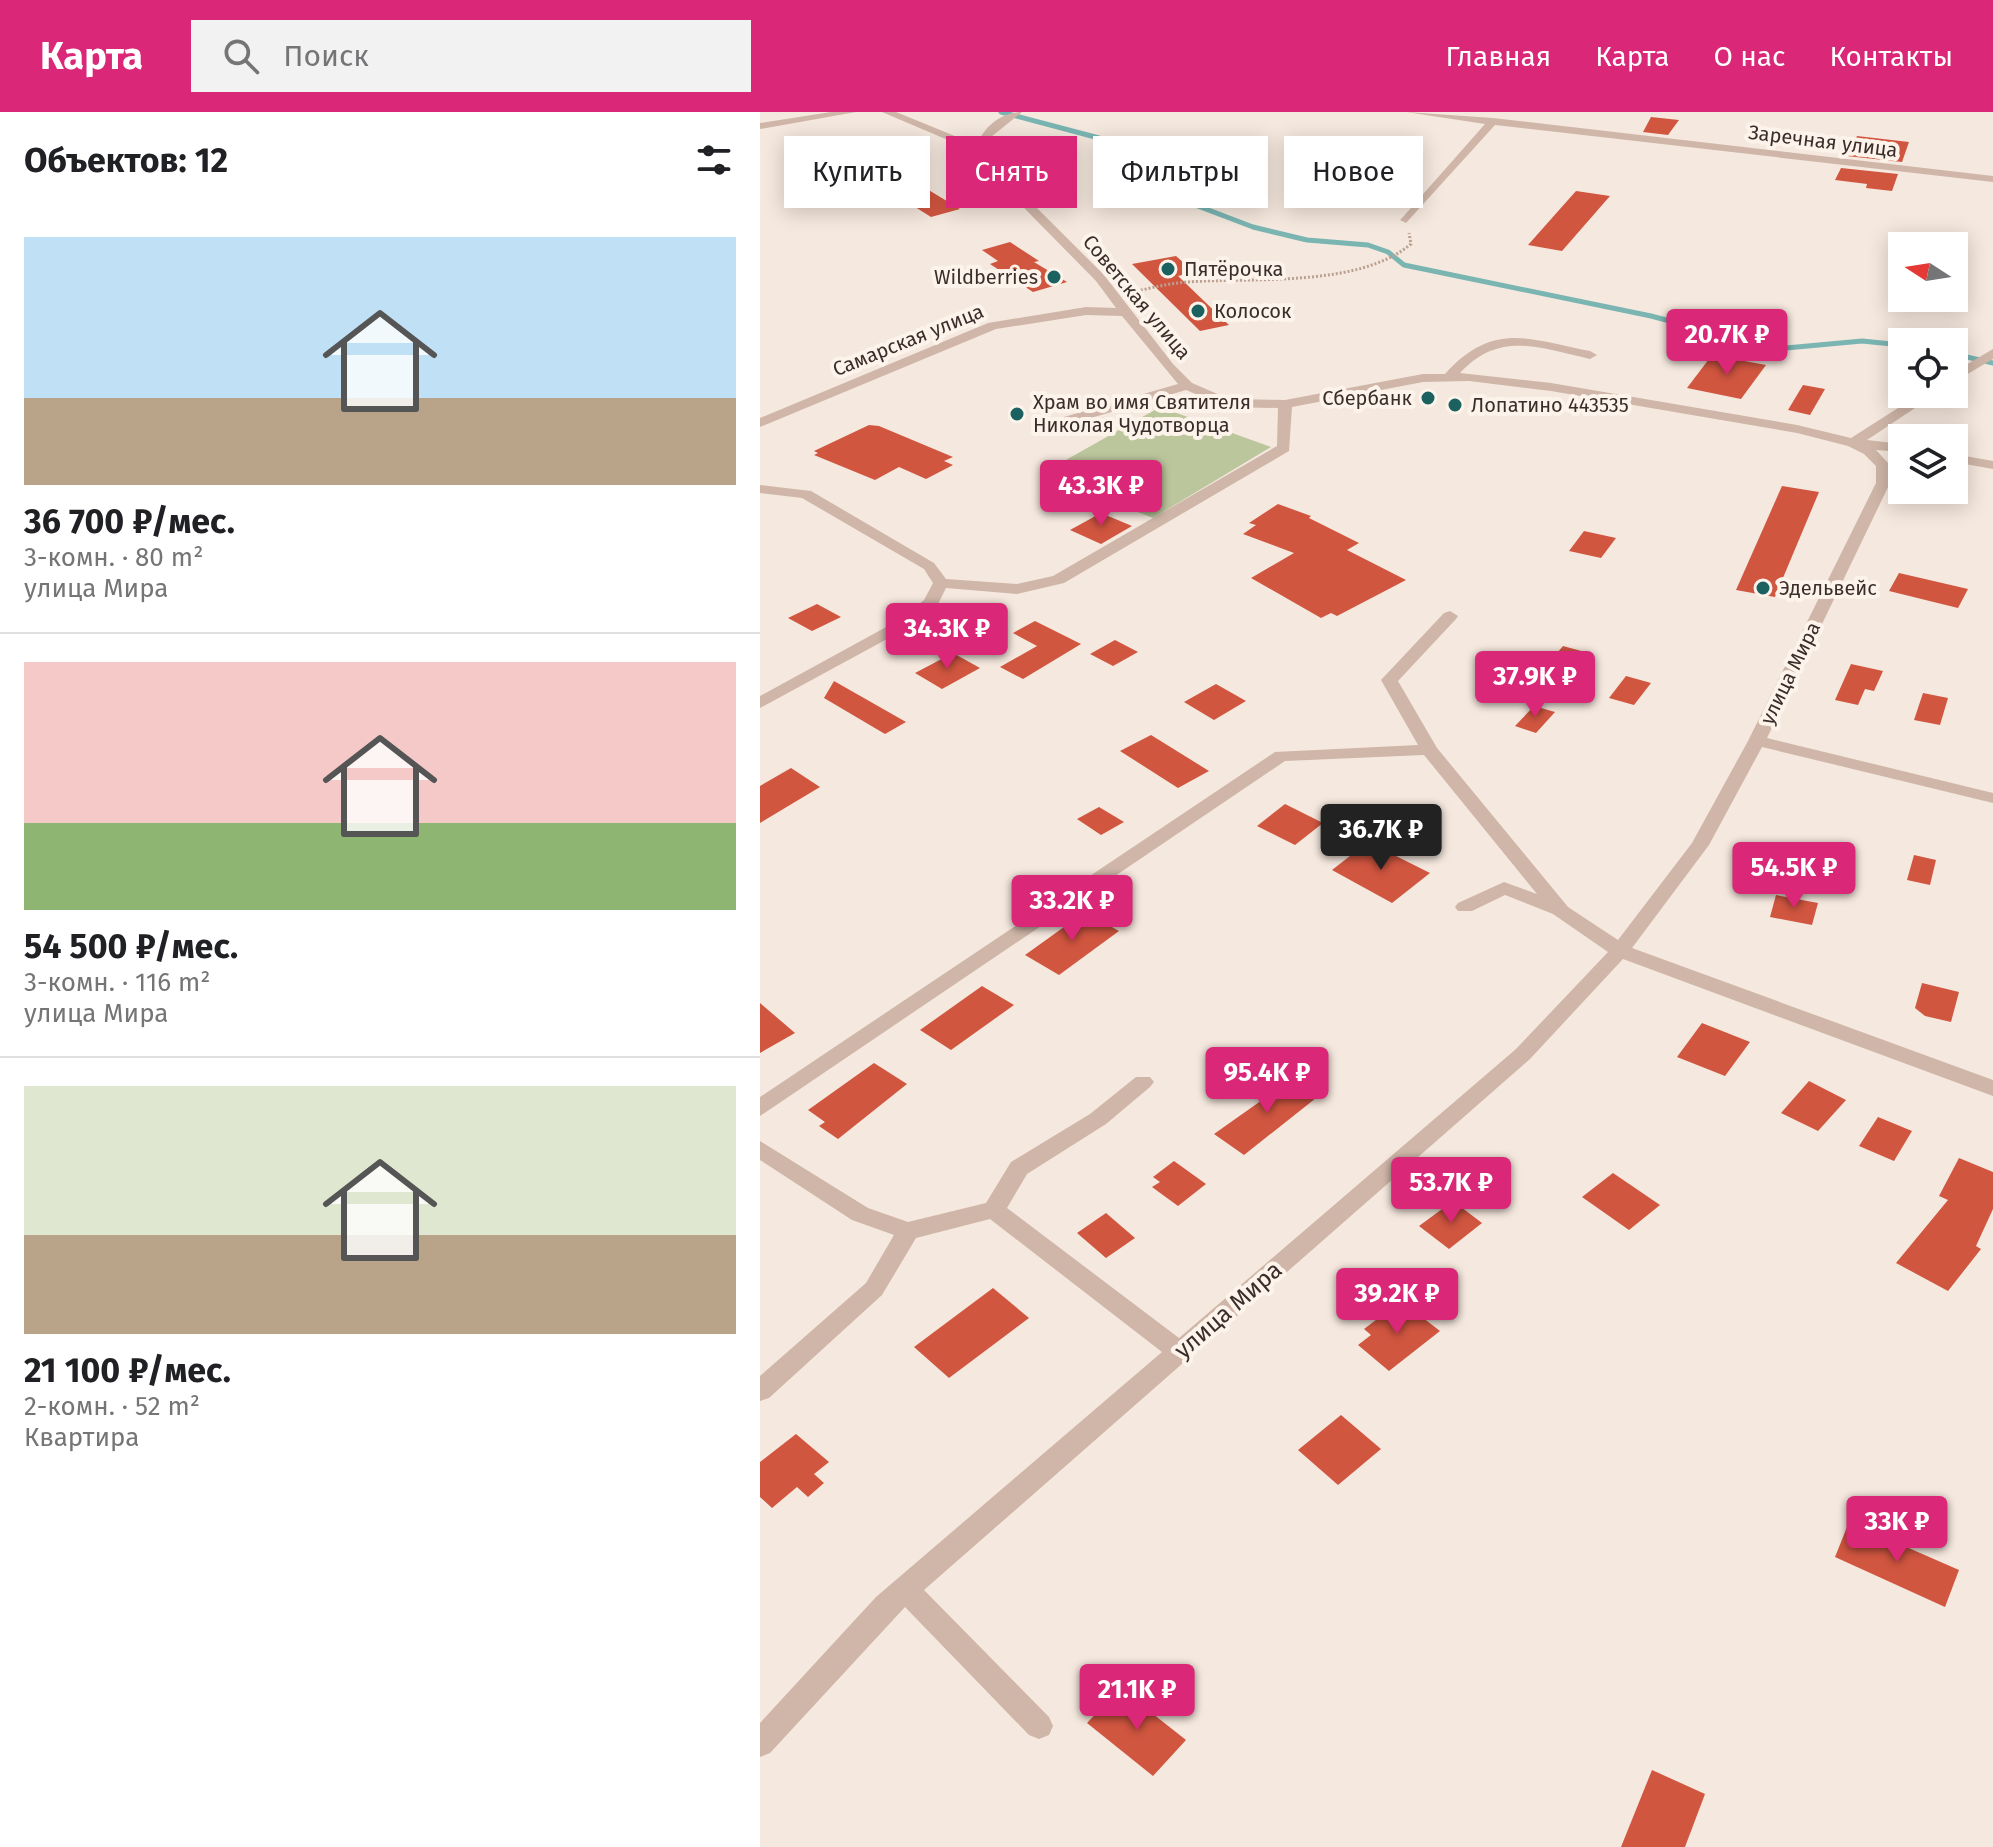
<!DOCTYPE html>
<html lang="ru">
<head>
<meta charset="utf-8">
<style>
	body { margin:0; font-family:"Fira Sans",sans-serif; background:#f2f2f2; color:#202124; height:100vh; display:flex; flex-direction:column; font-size:30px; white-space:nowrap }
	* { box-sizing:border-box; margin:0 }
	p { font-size:26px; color:#757577 }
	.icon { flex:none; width:44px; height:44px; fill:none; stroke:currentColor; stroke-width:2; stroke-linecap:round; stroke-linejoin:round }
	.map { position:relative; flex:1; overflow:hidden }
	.drawer { display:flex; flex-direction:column; background:#fff; width:760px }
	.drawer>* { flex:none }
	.top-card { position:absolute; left:24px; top:24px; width:760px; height:72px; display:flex; gap:16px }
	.needle { width:52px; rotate:282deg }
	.fabs { position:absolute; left:1128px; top:120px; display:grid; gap:16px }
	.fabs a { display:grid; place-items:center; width:80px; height:80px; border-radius:0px; background:#fff; box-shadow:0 4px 20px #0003; font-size:40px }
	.price { position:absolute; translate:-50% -68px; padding:0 18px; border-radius:8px; background:#db2777; color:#fff; font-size:26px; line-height:52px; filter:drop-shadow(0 2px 4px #0008) }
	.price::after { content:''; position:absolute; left:50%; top:48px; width:24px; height:18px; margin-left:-12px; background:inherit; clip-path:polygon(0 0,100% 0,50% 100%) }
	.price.current { background:#222; color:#fff }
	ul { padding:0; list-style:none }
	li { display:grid; align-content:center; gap:16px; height:424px; padding:0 24px }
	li+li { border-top:2px solid #e0e0e0 }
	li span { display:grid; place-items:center; height:248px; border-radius:0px; color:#555 }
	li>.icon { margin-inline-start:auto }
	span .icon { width:144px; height:144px; fill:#fffc; stroke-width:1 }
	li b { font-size:34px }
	h2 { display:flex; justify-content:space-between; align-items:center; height:96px; padding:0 24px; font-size:34px }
	.pill { padding:0 28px; border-radius:0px; background:#fff; box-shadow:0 4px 20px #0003; font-size:28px; line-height:72px }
	.pill.current { background:#db2777; color:#fff }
	header { display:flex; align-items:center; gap:48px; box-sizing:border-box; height:112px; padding:0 40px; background:#db2777; color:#fff }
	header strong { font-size:38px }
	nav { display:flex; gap:44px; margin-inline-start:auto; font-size:28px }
	.search { width:560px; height:72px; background:#f2f2f2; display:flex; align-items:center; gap:20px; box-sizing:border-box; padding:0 28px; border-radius:0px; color:#757577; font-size:30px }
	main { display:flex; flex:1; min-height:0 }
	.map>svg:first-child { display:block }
	.green { fill:#bcc69c }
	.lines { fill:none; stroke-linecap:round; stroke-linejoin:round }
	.stream { stroke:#7ab5b2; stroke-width:5 }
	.building { fill:#d15640 }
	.path { stroke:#bba092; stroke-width:3; stroke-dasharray:2 2; stroke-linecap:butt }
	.minor { fill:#cfb6a8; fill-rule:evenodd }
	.poi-dot { fill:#1a615f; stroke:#fcf3eb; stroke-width:3 }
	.labels { text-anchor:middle; stroke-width:8; stroke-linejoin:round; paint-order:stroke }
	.far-street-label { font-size:20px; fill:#3b2d29; stroke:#fcf3eb }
	.far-poi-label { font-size:20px; fill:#3b2d29; stroke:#fcf3eb; text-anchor:start }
	.street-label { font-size:24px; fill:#3b2d29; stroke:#fcf3eb }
</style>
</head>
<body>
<header>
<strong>Карта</strong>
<div class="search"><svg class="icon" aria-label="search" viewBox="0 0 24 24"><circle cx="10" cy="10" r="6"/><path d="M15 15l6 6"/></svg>Поиск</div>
<nav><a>Главная</a><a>Карта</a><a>О нас</a><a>Контакты</a></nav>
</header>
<main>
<section class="drawer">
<h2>Объектов: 12<svg class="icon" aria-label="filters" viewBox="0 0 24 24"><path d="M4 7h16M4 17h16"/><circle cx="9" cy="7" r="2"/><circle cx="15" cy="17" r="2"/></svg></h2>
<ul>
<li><span style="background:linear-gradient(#bfe0f5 65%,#b9a48a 0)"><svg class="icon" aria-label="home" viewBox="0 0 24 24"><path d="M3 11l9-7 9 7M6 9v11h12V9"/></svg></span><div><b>36 700 ₽/мес.</b><p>3-комн. · 80 m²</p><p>улица Мира</p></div></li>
<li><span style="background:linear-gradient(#f6c9c9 65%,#8fb573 0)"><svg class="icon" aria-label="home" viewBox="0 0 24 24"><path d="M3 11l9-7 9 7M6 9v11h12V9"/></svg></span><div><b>54 500 ₽/мес.</b><p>3-комн. · 116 m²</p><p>улица Мира</p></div></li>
<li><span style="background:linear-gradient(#dfe7d0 60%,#b9a48a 0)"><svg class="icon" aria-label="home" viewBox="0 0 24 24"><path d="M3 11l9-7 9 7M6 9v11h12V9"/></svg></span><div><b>21 100 ₽/мес.</b><p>2-комн. · 52 m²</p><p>Квартира</p></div></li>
</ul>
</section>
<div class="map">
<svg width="1233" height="1735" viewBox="0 0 1233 1735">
	<rect width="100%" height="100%" fill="#f5e8de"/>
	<polygon class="green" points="400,295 511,335 393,406 281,362"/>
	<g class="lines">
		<g class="stream">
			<polyline points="241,0 339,26 355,41 367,67 493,115 547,128 608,133 628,140 644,153 891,204 985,229 1026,236 1102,229 1142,233"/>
			<polyline points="1194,242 1233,251"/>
		</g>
	</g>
	<g class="building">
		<polygon points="891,5 919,8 908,23 883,20"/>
		<polygon points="1097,24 1149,30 1142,50 1087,44"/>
		<polygon points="1081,56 1138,62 1132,79 1106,76 1107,72 1075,68"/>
		<polygon points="162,74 200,97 171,105 133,81"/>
		<polygon points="816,79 850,84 802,139 768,133"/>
		<polygon points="250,130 279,149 274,150 307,170 273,180 230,152 238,149 222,138"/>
		<polygon points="416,144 434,160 418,164 469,213 440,219 372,152"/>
		<polygon points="952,243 1006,253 981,287 927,276"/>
		<polygon points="1043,273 1065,277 1050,303 1028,298"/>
		<polygon points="109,313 119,314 193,345 184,349 193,353 166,367 139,355 115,368 54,343 58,341 54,339"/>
		<polygon points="1022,374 1059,380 1015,485 976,478"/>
		<polygon points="518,392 551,404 549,406 599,431 587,438 646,468 577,504 571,501 561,506 491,466 534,441 483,422 496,413 489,411"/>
		<polygon points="341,401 372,414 341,432 310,418"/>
		<polygon points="824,419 856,426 841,446 809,439"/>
		<polygon points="1139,461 1208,477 1198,496 1129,479"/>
		<polygon points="57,492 81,505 52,519 28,506"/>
		<polygon points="275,509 321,532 263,567 240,555 277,534 253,521"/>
		<polygon points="355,528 378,540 353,554 330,542"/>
		<polygon points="803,534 825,540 807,560 786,554"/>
		<polygon points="193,541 220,556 182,577 155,561"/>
		<polygon points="1091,552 1123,559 1114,579 1105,577 1098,593 1075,588"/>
		<polygon points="866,564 891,571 874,593 849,586"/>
		<polygon points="74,569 146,610 125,622 64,586"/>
		<polygon points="456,572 486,589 454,608 424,590"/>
		<polygon points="1163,581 1188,586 1180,613 1154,608"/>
		<polygon points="774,594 795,600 776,621 755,614"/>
		<polygon points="391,623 449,659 418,676 360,639"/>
		<polygon points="31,656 60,675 0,711 0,674"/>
		<polygon points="525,692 563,711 535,733 497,714"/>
		<polygon points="339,695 364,710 341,723 317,707"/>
		<polygon points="608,730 670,761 632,791 572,758"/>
		<polygon points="1154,743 1176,748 1170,773 1147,768"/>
		<polygon points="1016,783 1058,791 1052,813 1010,805"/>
		<polygon points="325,800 359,819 299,863 265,843"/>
		<polygon points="1162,871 1199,880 1191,910 1165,904 1155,896"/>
		<polygon points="222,874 254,893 191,938 160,918"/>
		<polygon points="0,891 35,921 0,941"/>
		<polygon points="942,911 990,930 965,964 917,945"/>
		<polygon points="114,951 147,972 78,1027 59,1014 65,1010 48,998"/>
		<polygon points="525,961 548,976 545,979 556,986 484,1043 454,1022 512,981 505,976"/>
		<polygon points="1049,969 1086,988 1058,1019 1021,1001"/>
		<polygon points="1118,1005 1152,1019 1134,1049 1099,1034"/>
		<polygon points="1199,1046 1233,1060 1233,1097 1216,1134 1221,1137 1188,1179 1136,1151 1188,1088 1179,1084"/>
		<polygon points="414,1049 446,1072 418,1094 392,1075 400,1070 393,1065"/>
		<polygon points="853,1061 900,1093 869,1118 822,1085"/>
		<polygon points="693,1089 722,1111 689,1137 659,1114"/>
		<polygon points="346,1101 375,1126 346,1146 317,1121"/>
		<polygon points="233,1176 269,1206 189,1266 154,1235"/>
		<polygon points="641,1189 680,1219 629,1259 598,1233 611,1223 604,1217"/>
		<polygon points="581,1303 621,1337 578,1373 538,1338"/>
		<polygon points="36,1322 69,1350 54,1362 64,1371 48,1385 37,1375 12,1396 0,1385 0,1350"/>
		<polygon points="1089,1410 1199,1458 1185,1495 1075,1445"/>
		<polygon points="360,1576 426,1628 393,1664 327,1611"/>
		<polygon points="892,1658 945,1682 925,1735 861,1735"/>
	</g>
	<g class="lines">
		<path class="path" d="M373,180C391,176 410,171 428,170C494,165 598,176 651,132L649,121"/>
		<g class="minor">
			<polygon points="71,0 96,0 0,17 0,11"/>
			<path d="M122,0H136L217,33C224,14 242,0 262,0L231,25L227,46L344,163L413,252L432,271L469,287L525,288L663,262H685C733,209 769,227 830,239L837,243L830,247C779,236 740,218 700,261L791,271L1037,313L1091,326L1160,282H1176L1107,328L1142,332V340L1116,338L1130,353V371L1007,626L1233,681V691L1002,635L949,733L872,836L1233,968V984L863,847L770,947L164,1478L289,1605L293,1614L289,1623L279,1627L269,1623L145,1495L10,1641L0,1645V1611L116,1485L402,1240L230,1107L156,1126L122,1183L9,1286L0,1289V1264L106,1171L134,1123L92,1108L0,1048V1029L108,1096L148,1110L226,1091L251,1050L330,1002L376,965H390L394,970L390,975L346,1012L267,1062L247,1096L419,1226L756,937L848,840L793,802L745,783L712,799H698L695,795L698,791L744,770L777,782L664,643L525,649L0,1004V985L515,640L658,633L621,568L684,501L690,499L698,504L696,507L638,569L677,636L808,795L858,828L932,731L988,629L1116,371V354L1104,342L1088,334L1037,321L791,279L709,269L663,270L532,295L529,339L304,471L257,482L186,476L177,494L151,514L0,596V584L139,508L164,488L173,471L164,457L42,386L0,381V373L51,379L174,451L186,467L257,472L293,464L517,334L518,296L467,295L426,278L314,311H304V305L418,272L362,204L326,203L236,217L0,315V306L228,211L326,195L356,196L336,169L218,49L216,40Z"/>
			<polygon points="646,0 733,6 1233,64 1233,70 735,13 646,111 640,108 642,106 725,12"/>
			<polygon points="1233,237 1233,247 1194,270 1194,260"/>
			<polygon points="1194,342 1233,349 1233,357 1194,350"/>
		</g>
	</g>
	<g class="poi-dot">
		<circle cx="408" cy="157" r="8"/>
		<circle cx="294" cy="165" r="8"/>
		<circle cx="438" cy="199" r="8"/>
		<circle cx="668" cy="286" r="8"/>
		<circle cx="695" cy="293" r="8"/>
		<circle cx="257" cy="302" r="8"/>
		<circle cx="1003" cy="476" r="8"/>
	</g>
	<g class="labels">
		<g class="far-street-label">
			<text transform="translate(1063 29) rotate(7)" y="7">Заречная улица</text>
			<text transform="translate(377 185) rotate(50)" y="7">Советская улица</text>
			<text transform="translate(148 228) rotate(-22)" y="7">Самарская улица</text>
			<text transform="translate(1030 561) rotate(-64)" y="7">улица Мира</text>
		</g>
		<g class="far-poi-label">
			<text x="424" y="164">Пятёрочка</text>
			<text x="278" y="172" text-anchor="end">Wildberries</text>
			<text x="454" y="206">Колосок</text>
			<text x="652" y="293" text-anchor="end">Сбербанк</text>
			<text x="273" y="297">Храм во имя Святителя<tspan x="273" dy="23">Николая Чудотворца</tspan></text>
			<text x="711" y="300">Лопатино 443535</text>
			<text x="1019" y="483">Эдельвейс</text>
		</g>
		<g class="street-label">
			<text transform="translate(468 1198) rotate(-41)" y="8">улица Мира</text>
		</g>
	</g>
</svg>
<div class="fabs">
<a><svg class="needle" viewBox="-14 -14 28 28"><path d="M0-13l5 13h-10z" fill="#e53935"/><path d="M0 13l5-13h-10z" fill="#757577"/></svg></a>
<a><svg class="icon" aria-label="locate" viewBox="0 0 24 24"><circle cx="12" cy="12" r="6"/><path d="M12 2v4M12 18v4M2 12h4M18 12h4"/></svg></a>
<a><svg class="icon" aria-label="layers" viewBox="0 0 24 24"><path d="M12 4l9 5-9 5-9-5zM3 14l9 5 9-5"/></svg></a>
</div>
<b class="price" style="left:967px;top:265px">20.7K ₽</b>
<b class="price" style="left:341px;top:416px">43.3K ₽</b>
<b class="price" style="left:187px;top:559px">34.3K ₽</b>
<b class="price" style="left:775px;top:607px">37.9K ₽</b>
<b class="price current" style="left:621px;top:760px">36.7K ₽</b>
<b class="price" style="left:1034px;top:798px">54.5K ₽</b>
<b class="price" style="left:312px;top:831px">33.2K ₽</b>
<b class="price" style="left:507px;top:1003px">95.4K ₽</b>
<b class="price" style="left:691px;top:1113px">53.7K ₽</b>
<b class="price" style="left:637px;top:1224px">39.2K ₽</b>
<b class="price" style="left:1137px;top:1452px">33K ₽</b>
<b class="price" style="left:377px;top:1620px">21.1K ₽</b>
<div class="top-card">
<a class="pill">Купить</a>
<a class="pill current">Снять</a>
<a class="pill">Фильтры</a>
<a class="pill">Новое</a>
</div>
</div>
</main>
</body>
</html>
